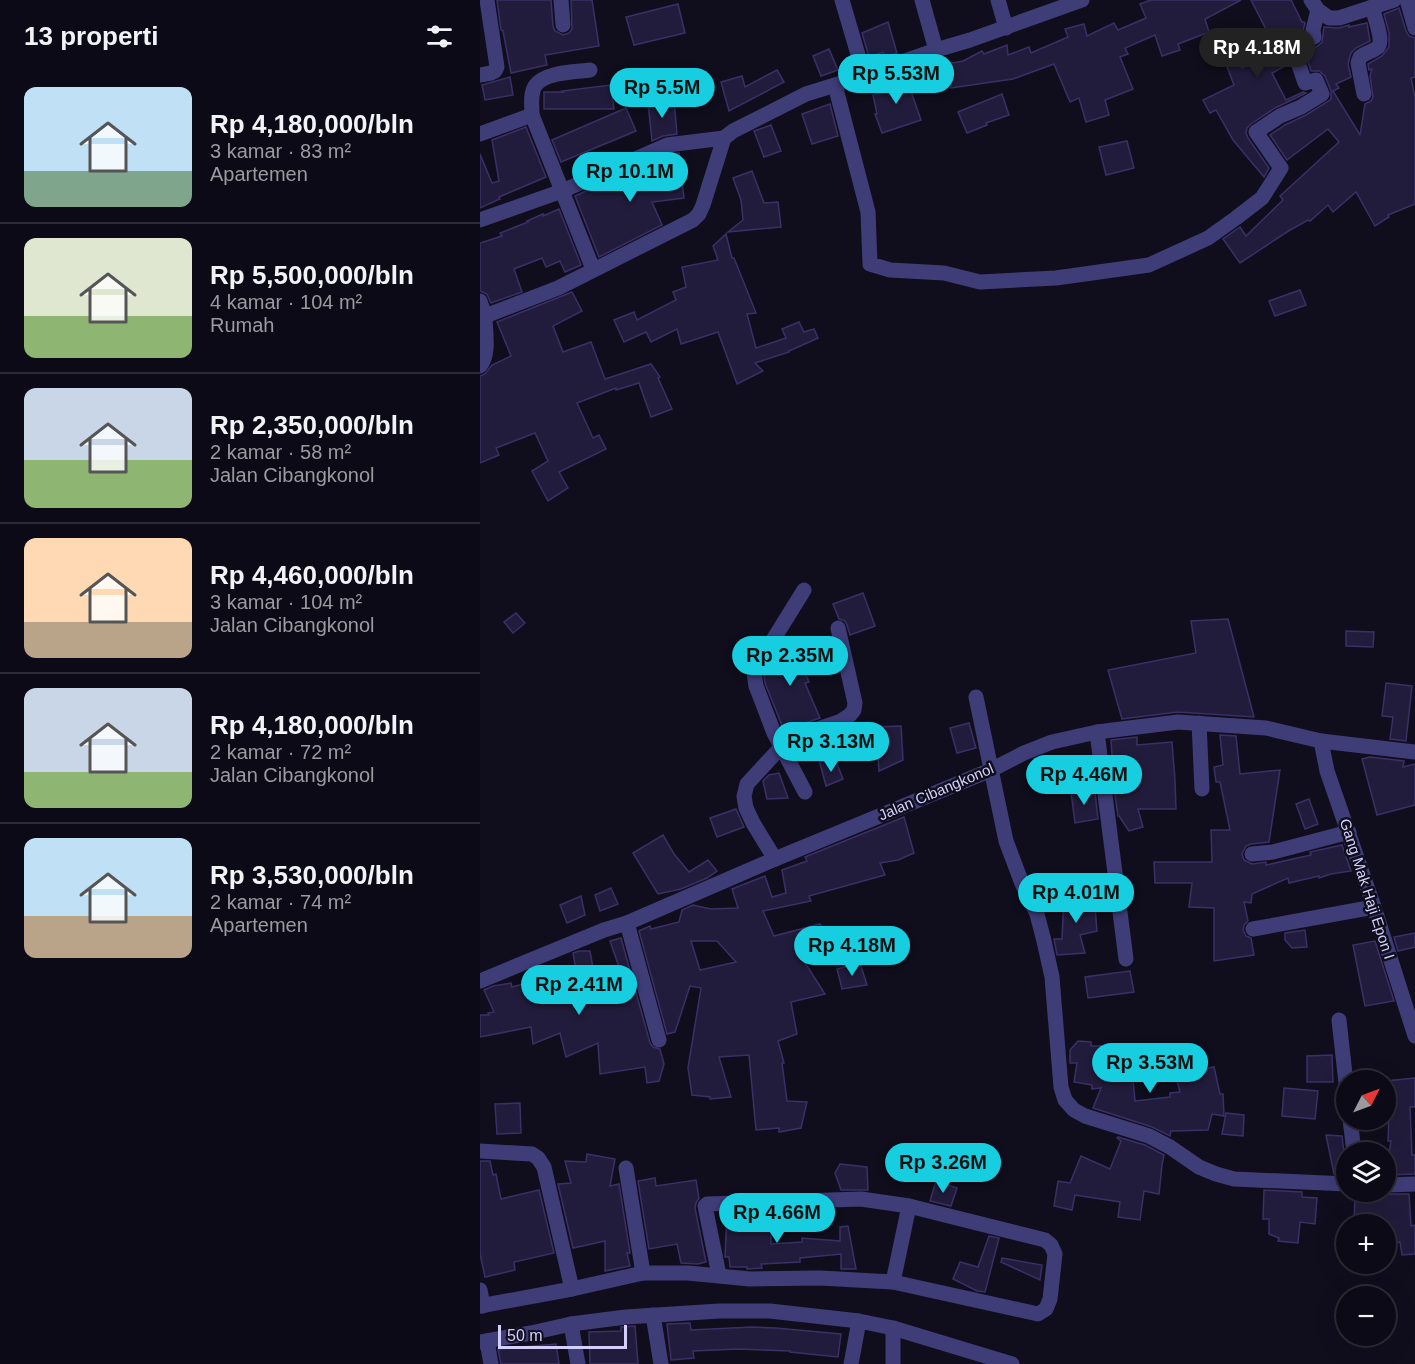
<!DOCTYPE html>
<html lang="id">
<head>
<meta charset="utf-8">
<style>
	body { margin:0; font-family:Helvetica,sans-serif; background:#15131f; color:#f1f3f6; height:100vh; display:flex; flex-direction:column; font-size:22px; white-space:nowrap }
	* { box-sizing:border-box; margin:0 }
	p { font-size:20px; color:#9a9aa1 }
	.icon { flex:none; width:33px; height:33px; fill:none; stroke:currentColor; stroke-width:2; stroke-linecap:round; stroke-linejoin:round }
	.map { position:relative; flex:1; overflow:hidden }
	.drawer { display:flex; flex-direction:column; background:#0c0a16; width:480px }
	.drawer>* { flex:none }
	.needle { width:39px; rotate:48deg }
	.buttons { position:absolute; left:856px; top:1070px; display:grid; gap:12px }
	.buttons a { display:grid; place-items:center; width:60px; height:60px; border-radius:50%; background:#0c0a16; box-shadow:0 6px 24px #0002,0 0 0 2px #2c2b35; font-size:30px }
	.scale { position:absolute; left:18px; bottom:15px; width:129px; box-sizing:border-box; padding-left:6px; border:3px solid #d3cffa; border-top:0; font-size:16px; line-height:21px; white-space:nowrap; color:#d3cffa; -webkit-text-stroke:4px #100e1d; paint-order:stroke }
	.price { position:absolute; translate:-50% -51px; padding:0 14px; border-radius:21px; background:#16cedf; color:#111; font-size:20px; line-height:39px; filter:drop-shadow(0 2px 3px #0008) }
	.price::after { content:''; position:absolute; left:50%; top:36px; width:18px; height:14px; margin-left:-9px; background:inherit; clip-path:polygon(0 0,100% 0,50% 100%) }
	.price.selected { background:#222; color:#fff }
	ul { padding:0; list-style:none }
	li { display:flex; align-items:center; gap:18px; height:150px; padding:0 24px }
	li+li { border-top:2px solid #2c2b35 }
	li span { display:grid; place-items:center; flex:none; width:168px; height:120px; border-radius:12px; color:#555 }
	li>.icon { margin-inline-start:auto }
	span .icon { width:72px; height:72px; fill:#fffc; stroke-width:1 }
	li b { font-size:26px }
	h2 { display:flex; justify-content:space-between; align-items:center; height:72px; padding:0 24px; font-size:26px }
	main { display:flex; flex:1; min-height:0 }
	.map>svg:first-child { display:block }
	.building { fill:#221c3c; stroke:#3a3066; stroke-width:1.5; fill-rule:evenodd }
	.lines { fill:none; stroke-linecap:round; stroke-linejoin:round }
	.minor { stroke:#3f3d78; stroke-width:15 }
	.labels { text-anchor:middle; stroke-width:5; stroke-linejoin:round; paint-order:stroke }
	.street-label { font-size:15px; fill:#d3cffa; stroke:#100e1d }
</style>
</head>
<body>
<main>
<section class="drawer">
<h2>13 properti<svg class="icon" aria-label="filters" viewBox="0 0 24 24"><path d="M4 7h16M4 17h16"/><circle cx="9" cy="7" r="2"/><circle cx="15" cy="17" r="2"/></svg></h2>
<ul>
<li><span style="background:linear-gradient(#bfe0f5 70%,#7fa58c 0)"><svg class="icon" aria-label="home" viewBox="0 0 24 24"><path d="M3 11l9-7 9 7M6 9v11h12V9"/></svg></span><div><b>Rp 4,180,000/bln</b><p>3 kamar · 83 m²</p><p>Apartemen</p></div></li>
<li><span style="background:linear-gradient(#dfe7d0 65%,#8fb573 0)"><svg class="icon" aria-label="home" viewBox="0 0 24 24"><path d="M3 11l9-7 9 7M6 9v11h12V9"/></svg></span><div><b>Rp 5,500,000/bln</b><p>4 kamar · 104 m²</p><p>Rumah</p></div></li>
<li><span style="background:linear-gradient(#c9d6e8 60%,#8fb573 0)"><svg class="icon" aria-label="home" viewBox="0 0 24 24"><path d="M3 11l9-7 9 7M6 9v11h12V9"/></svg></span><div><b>Rp 2,350,000/bln</b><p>2 kamar · 58 m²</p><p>Jalan Cibangkonol</p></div></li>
<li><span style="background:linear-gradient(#ffd9b3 70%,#b9a48a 0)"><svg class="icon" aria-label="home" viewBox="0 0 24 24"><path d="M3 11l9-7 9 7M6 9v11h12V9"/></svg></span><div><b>Rp 4,460,000/bln</b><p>3 kamar · 104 m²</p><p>Jalan Cibangkonol</p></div></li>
<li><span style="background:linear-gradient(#c9d6e8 70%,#8fb573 0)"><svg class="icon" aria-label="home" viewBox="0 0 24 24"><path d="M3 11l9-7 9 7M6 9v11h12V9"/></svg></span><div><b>Rp 4,180,000/bln</b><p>2 kamar · 72 m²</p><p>Jalan Cibangkonol</p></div></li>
<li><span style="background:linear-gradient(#bfe0f5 65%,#b9a48a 0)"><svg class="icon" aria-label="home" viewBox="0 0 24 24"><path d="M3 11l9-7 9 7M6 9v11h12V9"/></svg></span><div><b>Rp 3,530,000/bln</b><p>2 kamar · 74 m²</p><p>Apartemen</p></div></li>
</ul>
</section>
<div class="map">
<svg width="935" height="1364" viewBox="0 0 935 1364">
	<rect width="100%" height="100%" fill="#100e1d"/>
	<g class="building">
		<polygon points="17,0 71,0 73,26 75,31 83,35 89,33 92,29 91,0 112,0 119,46 65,55 67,65 31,73 23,31 21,30"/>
		<polygon points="671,0 761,0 725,19 729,32 698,44 700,50 682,56 675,35 645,48 648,54 640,57 653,89 625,100 629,115 606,122 599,98 590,102 574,64 533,79 471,88 467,64 483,61 502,51 504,54 527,45 528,55 549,47 551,53 588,37 585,29 604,24 607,36 634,23 638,30 666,18 660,4"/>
		<polygon points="771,0 811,0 822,22 824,22 825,23 823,31 808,38 804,45 804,50 809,64 792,73 806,100 823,92 826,93 816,98 795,108 771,124 767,128 766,133 768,138 789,168 784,177 753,140 736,110 730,113 723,100 754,85 744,59 757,55 762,68 797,51"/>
		<polygon points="198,4 205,33 154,45 146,17"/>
		<polygon points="919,8 926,31 929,36 935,38 935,77 931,78 935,97 935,204 908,215 909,217 895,226 876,192 853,212 848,205 830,221 828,220 810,230 760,263 743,239 760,227 766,236 803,200 800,196 859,142 848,129 807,160 790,135 805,125 826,115 847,102 851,99 851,91 845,76 839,71 831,71 825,52 838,46 842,42 844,27 859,28 869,25 869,27 887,23 890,41 876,48 871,53 868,64 871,77 856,84 859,88 853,91 880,135 885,104 891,101 893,97 890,76 892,69 889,70 888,64 902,56 909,47 909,33 904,14"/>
		<polygon points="408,22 417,53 405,57 403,52 389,57 382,33"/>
		<polygon points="349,49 358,70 341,76 333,56"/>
		<polygon points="297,70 304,82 249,111 241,82 262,76 265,87"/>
		<polygon points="424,71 441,120 402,133 395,114 397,114 393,95 415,88 411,76"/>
		<polygon points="30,77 33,95 5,100 2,85"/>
		<polygon points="131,85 134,109 64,109 64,92 83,92 82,91"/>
		<polygon points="522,94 529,115 506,123 507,125 487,133 478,112"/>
		<polygon points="194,100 197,134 183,136 172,141 168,103"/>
		<polygon points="350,104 358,136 332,144 322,114"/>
		<polygon points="146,108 156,131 81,162 72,140"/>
		<polygon points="291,125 301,151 284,157 274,131"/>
		<polygon points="46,127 66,177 19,197 20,199 0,208 0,154 12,183 19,181 12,140"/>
		<polygon points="647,141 654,168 626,175 619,147"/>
		<polygon points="199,153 204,198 172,202 182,225 119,257 95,196 170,163 176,176 174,161 190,154"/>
		<polygon points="272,171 284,203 298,202 301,227 248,232 263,220 261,200 253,178"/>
		<polygon points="79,209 101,265 85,272 80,261 66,267 62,258 34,269 42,292 11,303 7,294 0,291 0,243 22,236 20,233 48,222 47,221 63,214 63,216"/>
		<polygon points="246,234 252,258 254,258 276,313 267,314 276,348 306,338 302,329 319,322 324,332 334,329 338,338 309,351 309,352 275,363 283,371 257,384 238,332 201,344 197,329 171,342 166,332 144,342 134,320 154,312 157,320 196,300 193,292 206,287 202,267 238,260 233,246"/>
		<polygon points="820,290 826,305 795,316 789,301"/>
		<polygon points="92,292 102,311 73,326 83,352 111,342 125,379 171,364 180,377 178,378 192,409 171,417 159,383 136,390 136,388 97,403 113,438 119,435 126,449 79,472 88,488 68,501 52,471 68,461 55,433 16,448 19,455 0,463 0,376 5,374 12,365 31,356 17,322"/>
		<polygon points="383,593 395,626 370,635 367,625 365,621 359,619 353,604"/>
		<polygon points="36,613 45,623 33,633 24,622"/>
		<polygon points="748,619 774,717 698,712 642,719 628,670 716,653 711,621"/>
		<polygon points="866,631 894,632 893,647 866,646"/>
		<polygon points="314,639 324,662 321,663 329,682 325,683 340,718 325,723 305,733 285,683 284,676 290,673 286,665 288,660 302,644"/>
		<polygon points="906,683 932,686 926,741 910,739 913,717 902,716"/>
		<polygon points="489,723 496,748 477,753 470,728"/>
		<polygon points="421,726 423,760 399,771 396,727"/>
		<polygon points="740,735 756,736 760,774 800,770 789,842 771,844 766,846 762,854 764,860 772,864 786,862 786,865 831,855 830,852 862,845 871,871 851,874 839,878 839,876 809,883 808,878 772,894 771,903 764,902 768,921 764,925 763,930 766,936 771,938 774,955 734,961 734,908 709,907 712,883 675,883 674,862 732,862 731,830 750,830 740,782 736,782 734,767 743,765"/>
		<polygon points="657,737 657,745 692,742 695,780 696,809 658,809 663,827 649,831 639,816 638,816 634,788 631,740"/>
		<polygon points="890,757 924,761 923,767 935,764 935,805 897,815 882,759"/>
		<polygon points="339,760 357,764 363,779 346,786"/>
		<polygon points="299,773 308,798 287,799 283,781 289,775"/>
		<polygon points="591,792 615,792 618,819 595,823"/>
		<polygon points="829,799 838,824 825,829 816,804"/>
		<polygon points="256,809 264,827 237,837 230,818"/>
		<path d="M424,817L434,853L418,860L400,863L405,875L329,896L331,901L283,911L294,936L340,924L353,949L320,955L345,994L311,1002L317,1034L298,1041L304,1063H302L307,1101L327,1102L321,1128L299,1132V1128L276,1130L269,1055L239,1057L251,1097L230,1099V1097L212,1095L208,1068L221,988L210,986L195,1032L187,1034L159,931L170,926L171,929L199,922L202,910L213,905L231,909L258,908L252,889L285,876L292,897L306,893L302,870L327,861L325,857ZM211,941H237L256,962L220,970Z"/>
		<polygon points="183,835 194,854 209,872 228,860 237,871 227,878 201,889 178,894 153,853"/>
		<polygon points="131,888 138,904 120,911 115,895"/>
		<polygon points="614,895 617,931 600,935 605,953 577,955 574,939 582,939 584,896"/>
		<polygon points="101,896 105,915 87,923 80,905"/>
		<polygon points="825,930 827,947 812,948 805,940 805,933"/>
		<polygon points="935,933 935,947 918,951 914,937"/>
		<polygon points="141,938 170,1043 173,1047 180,1049 184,1064 179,1081 167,1083 165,1067 120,1074 118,1043 86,1057 80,1033 53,1044 51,1027 0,1037 0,1015 9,1015 8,1013 14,1012 4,990 13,986 31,983 32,987 69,977 69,974 96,970 93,953 99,951 110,951 117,991 147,990 130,941"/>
		<polygon points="895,941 914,1001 885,1006 873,945"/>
		<polygon points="380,963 387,985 362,989 357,969"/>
		<polygon points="650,971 654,992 608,998 605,977"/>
		<polygon points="598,1041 611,1042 611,1046 622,1046 622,1069 635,1070 652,1069 655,1101 690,1097 690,1093 700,1092 695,1073 710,1070 711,1072 734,1067 740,1094 743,1094 744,1116 732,1114 728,1130 691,1131 690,1136 672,1127 613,1108 621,1088 612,1089 612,1085 594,1082 597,1063 590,1063 590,1050"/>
		<polygon points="852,1055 853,1082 827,1082 827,1056"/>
		<polygon points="935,1078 935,1107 930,1107 932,1155 935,1155 935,1174 906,1175 911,1141 908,1141 909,1112 906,1081"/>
		<polygon points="804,1088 838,1091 835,1119 802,1116"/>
		<polygon points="40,1103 41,1133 17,1134 15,1104"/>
		<polygon points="746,1113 764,1115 763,1136 742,1134"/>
		<polygon points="846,1135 862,1136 864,1153 867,1159 867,1174 854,1174"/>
		<polygon points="638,1137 665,1145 684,1155 682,1165 679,1194 664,1191 660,1220 638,1217 640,1202 595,1195 592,1210 574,1206 578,1181 590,1183 601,1156 630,1169 641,1141 637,1138"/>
		<polygon points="107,1154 135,1159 130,1186 139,1184 150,1253 147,1253 150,1266 125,1271 125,1241 93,1248 78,1184 91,1183 85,1161 106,1162"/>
		<polygon points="0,1161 10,1161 13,1175 16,1174 21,1199 59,1190 74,1253 34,1262 35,1270 5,1277 0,1254"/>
		<polygon points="360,1164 387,1167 388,1190 361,1190 355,1173"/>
		<polygon points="175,1178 176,1186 216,1180 219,1198 216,1203 215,1208 226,1262 218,1264 201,1263 197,1244 169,1249 158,1181"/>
		<polygon points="456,1181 477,1188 471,1206 450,1201"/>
		<polygon points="784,1190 822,1192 822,1197 837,1198 835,1224 820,1222 818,1243 798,1241 799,1238 789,1234 789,1219 783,1219"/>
		<polygon points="903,1194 929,1194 931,1226 935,1225 935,1254 922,1255 920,1242 906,1245 906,1224 874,1224 875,1196 903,1198"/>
		<polygon points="291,1212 291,1244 322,1242 322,1238 360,1241 360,1227 368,1226 376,1269 361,1269 361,1254 320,1258 320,1262 281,1264 282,1268 267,1269 267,1267 250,1267 249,1257 245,1257 247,1213"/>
		<polygon points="509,1236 519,1238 505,1292 497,1291 473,1279 480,1262 498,1267"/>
		<polygon points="522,1258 562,1265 560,1280 521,1262"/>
		<polygon points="210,1323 211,1330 272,1327 296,1328 361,1334 358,1357 310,1352 310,1351 258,1349 213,1351 214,1358 191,1360 187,1324"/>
		<polygon points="155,1326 158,1364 110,1364 109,1332 141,1331 141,1327"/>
		<polygon points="76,1344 79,1364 21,1364 18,1349"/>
	</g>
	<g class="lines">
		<g class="minor">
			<polyline points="81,0 83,25"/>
			<polyline points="362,0 384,75"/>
			<polyline points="442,0 456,50"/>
			<polyline points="518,0 526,28"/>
			<polyline points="831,0 838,10 849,18 859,18 914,0"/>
			<polyline points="927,0 935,28"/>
			<path d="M110,70C95,72 64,72 55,86C50,94 52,106 52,115L113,269"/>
			<polyline points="0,75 11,73 15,71 17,67 7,0"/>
			<polyline points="355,85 388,212 390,264 410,270 464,273 500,282 576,278 669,265 728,238 756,218 782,198 801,168 776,132 800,116 821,107 842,94 836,80 825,83 813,47 834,37 833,30 838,10"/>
			<path d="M884,94L878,63L880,57C885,53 894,51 898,47C904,40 894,16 892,7"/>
			<polyline points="0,134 52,115"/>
			<polyline points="0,220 82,191 187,145 244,138"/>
			<polyline points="0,301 5,316"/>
			<path d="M0,366C10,354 5,331 5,316L78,288L213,220L219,214L223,205L244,138L253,131L326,94L355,85L456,50L490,40L602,0"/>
			<polyline points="324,590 293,640 279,655 274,673 276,686 294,733 325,792"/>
			<polyline points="496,697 526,841 543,886 557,914 564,941 572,977 581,1087 585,1100 594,1110 605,1116 669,1136 690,1147 719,1167 736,1174 754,1179 867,1184"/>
			<polyline points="719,723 722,789"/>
			<polyline points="617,732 646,959"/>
			<polyline points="841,741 847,771 894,907 935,1036"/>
			<polyline points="772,854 793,852 869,832"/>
			<polyline points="295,859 273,823 266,808 264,796 267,784 302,746 329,732 361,721 370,715 374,710 375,703 358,628"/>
			<polyline points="147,923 179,1040"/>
			<polyline points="773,929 894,907"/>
			<polyline points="0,981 124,930 147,923 295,859 511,770 544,753 572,742 617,732 698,722 786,728 841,741 935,752"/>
			<polyline points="859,1020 867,1092"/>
			<polyline points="870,1119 874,1152"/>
			<polyline points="0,1151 52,1154 58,1158 64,1167 92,1289"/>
			<polyline points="146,1168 163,1273"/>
			<polyline points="906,1185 935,1184"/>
			<polyline points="239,1275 225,1206 227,1204 381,1199 429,1206 413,1282"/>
			<polyline points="0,1290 3,1306"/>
			<polyline points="0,1306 92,1289 163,1273 208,1273 270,1279 340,1278 413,1282 558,1314 566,1309 570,1299 575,1254 571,1245 565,1240 429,1206"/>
			<polyline points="173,1315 181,1364"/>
			<polyline points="91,1324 98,1364"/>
			<polyline points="413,1328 413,1364"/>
			<polyline points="7,1341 11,1364"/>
			<polyline points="0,1342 51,1333 91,1324 146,1317 239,1311 290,1311 379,1321 413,1328 532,1364"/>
			<polyline points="371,1364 379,1321"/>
		</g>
	</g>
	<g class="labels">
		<g class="street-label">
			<text transform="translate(456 792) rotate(-23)" y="5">Jalan Cibangkonol</text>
			<text transform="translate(887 889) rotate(72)" y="5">Gang Mak Haji Epon I</text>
		</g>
	</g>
</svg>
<div class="buttons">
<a><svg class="needle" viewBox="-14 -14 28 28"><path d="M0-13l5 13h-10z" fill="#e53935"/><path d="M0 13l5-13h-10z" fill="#9a9aa1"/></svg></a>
<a><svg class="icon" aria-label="layers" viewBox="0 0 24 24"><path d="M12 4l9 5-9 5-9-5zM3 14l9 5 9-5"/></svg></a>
<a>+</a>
<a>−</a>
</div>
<div class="scale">50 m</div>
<b class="price selected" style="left:777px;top:79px">Rp 4.18M</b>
<b class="price" style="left:416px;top:105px">Rp 5.53M</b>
<b class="price" style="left:182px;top:119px">Rp 5.5M</b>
<b class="price" style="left:150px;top:203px">Rp 10.1M</b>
<b class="price" style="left:310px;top:687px">Rp 2.35M</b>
<b class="price" style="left:351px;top:773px">Rp 3.13M</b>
<b class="price" style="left:604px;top:806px">Rp 4.46M</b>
<b class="price" style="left:596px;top:924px">Rp 4.01M</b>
<b class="price" style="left:372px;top:977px">Rp 4.18M</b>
<b class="price" style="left:99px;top:1016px">Rp 2.41M</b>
<b class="price" style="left:670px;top:1094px">Rp 3.53M</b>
<b class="price" style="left:463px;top:1194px">Rp 3.26M</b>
<b class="price" style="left:297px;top:1244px">Rp 4.66M</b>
</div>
</main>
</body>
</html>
